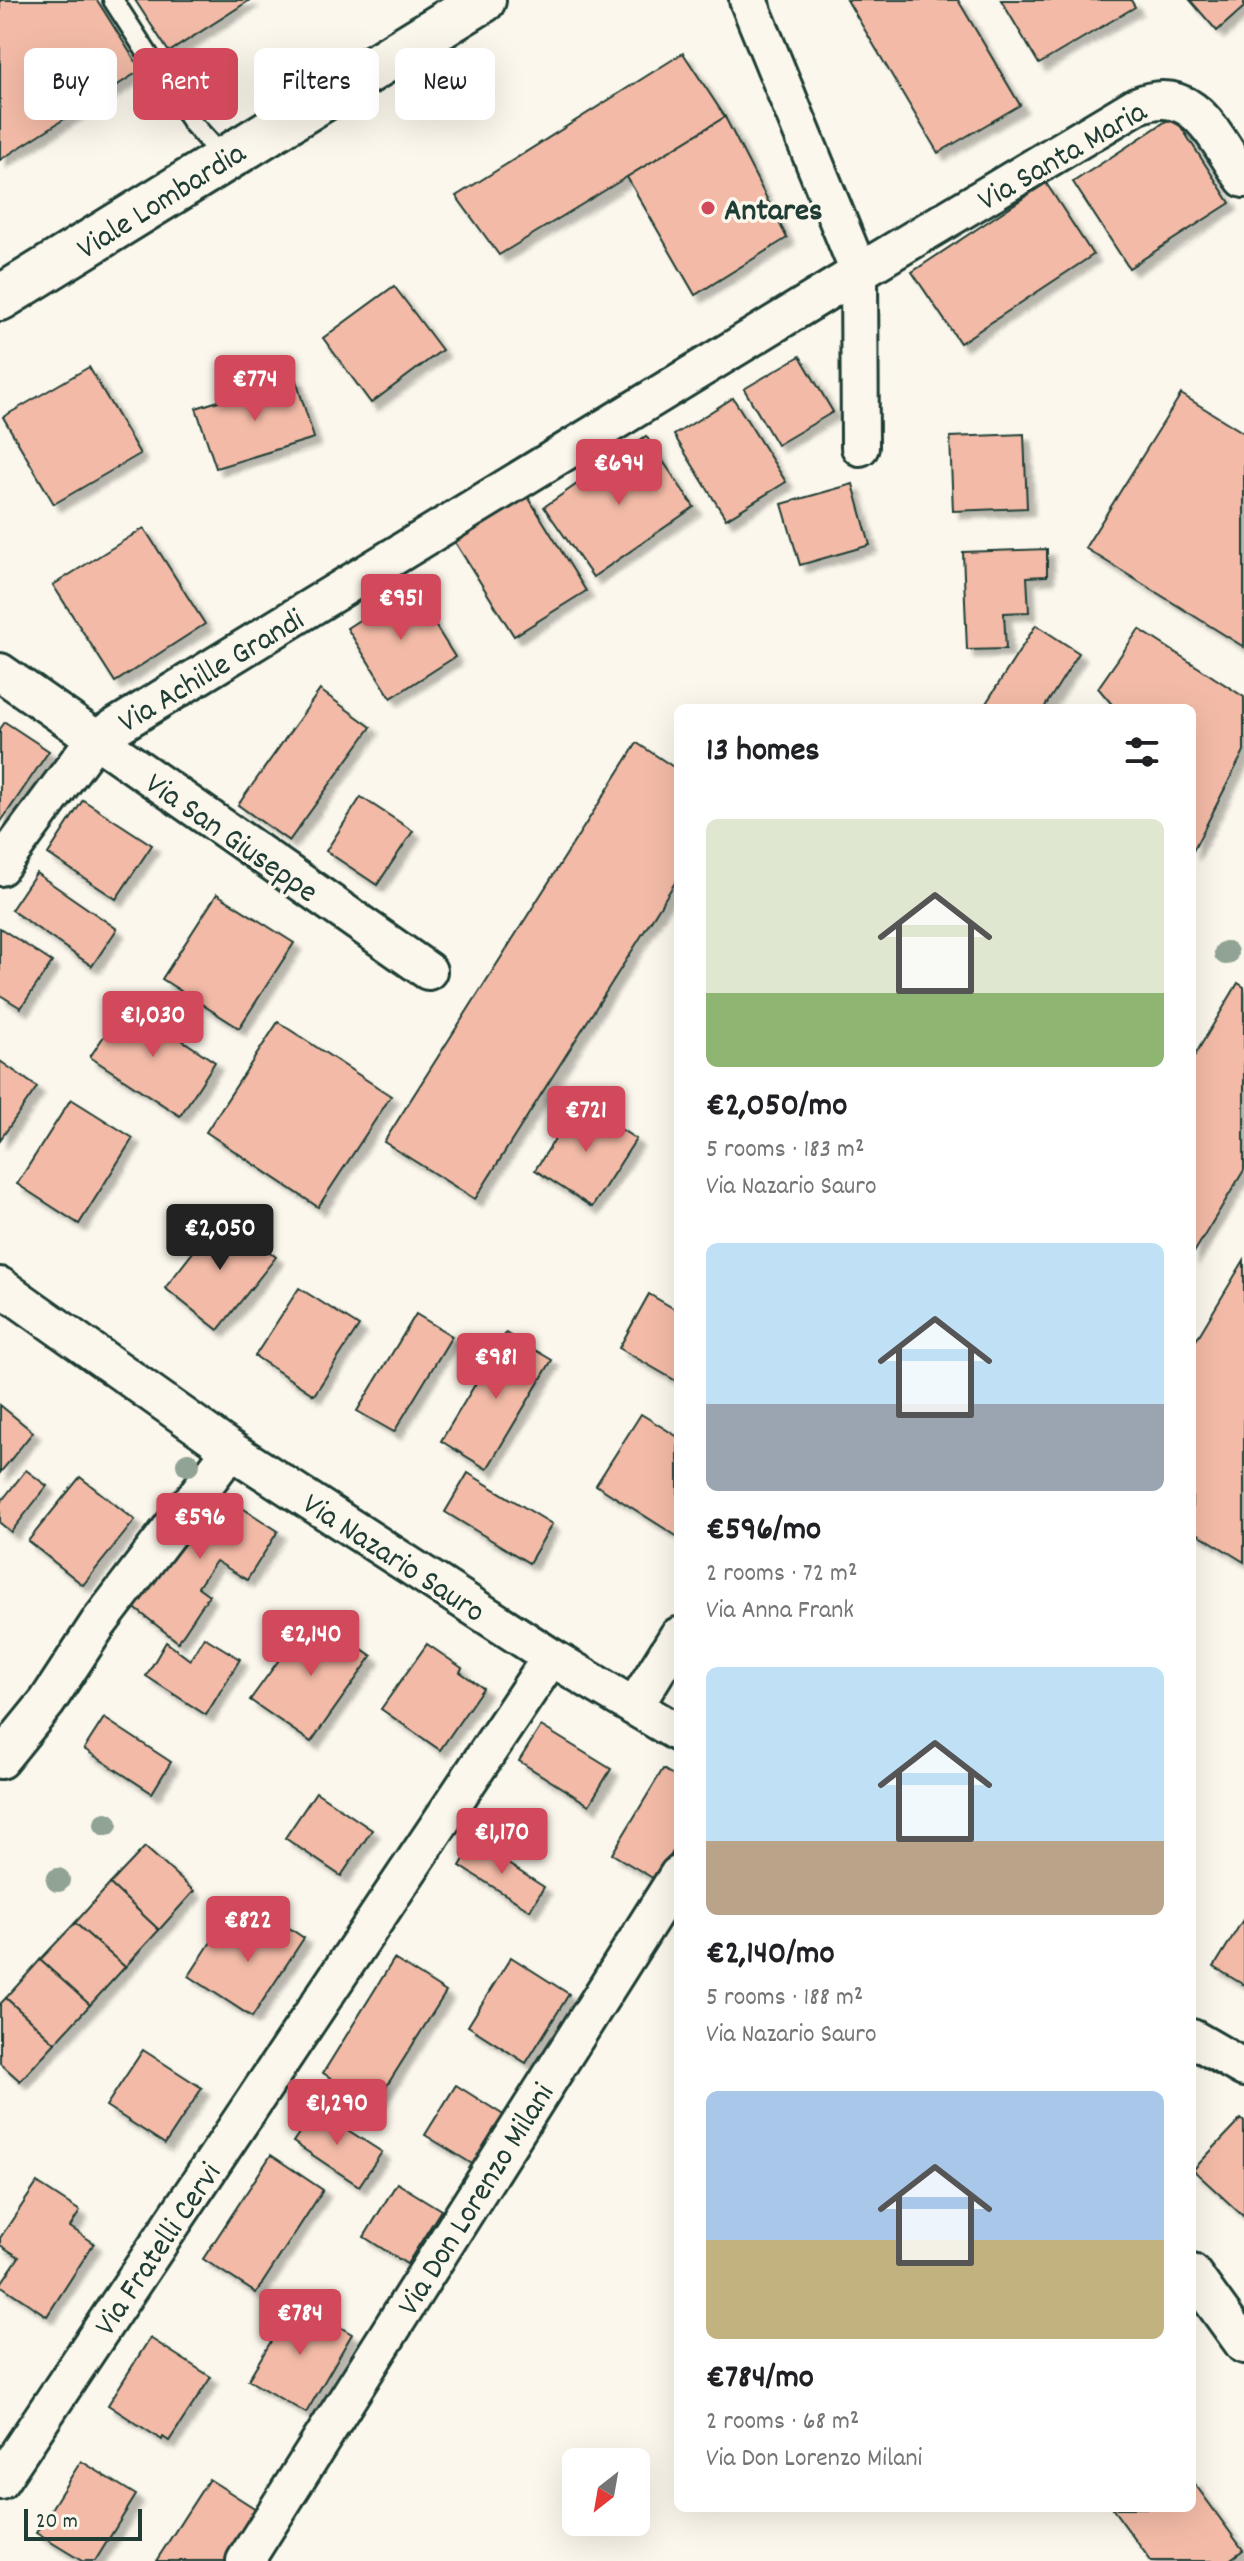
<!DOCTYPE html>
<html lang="en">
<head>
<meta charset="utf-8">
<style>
	body { margin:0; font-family:Dekko,sans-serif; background:#f6f6f6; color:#202124; height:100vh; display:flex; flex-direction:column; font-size:30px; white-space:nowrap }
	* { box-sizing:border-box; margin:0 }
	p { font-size:26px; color:#757577 }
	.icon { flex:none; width:44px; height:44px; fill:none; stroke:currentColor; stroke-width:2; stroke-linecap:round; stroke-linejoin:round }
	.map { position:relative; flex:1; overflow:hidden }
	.side { position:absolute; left:674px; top:704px; width:522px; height:1808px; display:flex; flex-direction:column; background:#fff; border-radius:12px; box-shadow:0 8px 32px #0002 }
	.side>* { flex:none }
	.hud { position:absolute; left:24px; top:48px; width:530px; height:72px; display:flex; gap:16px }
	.needle { width:52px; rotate:211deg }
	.controls { position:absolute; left:562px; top:2448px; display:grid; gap:16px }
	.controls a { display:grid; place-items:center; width:88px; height:88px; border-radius:12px; background:#fff; box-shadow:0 8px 32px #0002; font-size:40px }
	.scale { position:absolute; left:24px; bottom:20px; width:118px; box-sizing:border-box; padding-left:8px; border:4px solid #1f3d34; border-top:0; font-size:22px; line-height:28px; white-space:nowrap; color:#1f3d34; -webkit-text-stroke:6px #fbf7ec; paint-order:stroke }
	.price { position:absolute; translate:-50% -68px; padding:0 18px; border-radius:8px; background:#d1495b; color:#fff; font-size:26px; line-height:52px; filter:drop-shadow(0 2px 4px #0008) }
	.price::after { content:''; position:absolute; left:50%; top:48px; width:24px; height:18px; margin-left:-12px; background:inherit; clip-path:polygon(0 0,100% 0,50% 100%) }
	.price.current { background:#222; color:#fff }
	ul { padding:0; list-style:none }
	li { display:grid; align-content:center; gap:16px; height:424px; padding:0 32px }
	li span { display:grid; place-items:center; height:248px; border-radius:12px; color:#555 }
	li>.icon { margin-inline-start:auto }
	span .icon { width:144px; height:144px; fill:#fffc; stroke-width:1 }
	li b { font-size:34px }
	h2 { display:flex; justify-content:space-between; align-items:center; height:96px; padding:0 32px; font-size:34px }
	.pill { padding:0 28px; border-radius:12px; background:#fff; box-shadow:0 8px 32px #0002; font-size:28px; line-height:72px }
	.pill.current { background:#d1495b; color:#fff }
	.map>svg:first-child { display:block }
	.building { fill:#f3bba7; stroke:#1f3d34; stroke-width:2; filter:url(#shadow) }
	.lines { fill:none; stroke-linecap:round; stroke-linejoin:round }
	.service-casing { stroke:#1f3d34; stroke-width:24 }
	.minor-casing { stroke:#1f3d34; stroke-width:42 }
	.secondary-casing { stroke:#1f3d34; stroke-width:50 }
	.service { stroke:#fbf7ec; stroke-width:18 }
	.minor { stroke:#fbf7ec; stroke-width:36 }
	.secondary { stroke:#fbf7ec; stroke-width:44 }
	.tree { fill:#90a395 }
	.poi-dot { fill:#d1495b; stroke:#fbf7ec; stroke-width:3 }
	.labels { text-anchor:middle; stroke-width:7; stroke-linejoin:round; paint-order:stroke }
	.street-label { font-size:32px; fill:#1f3d34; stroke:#fbf7ec }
	.poi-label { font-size:32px; font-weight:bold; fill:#1f3d34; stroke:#fbf7ec; text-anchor:start }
</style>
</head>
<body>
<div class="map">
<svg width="1244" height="2561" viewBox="0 0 1244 2561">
	<defs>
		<filter id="shadow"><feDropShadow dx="7" dy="7" stdDeviation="2" flood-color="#0004"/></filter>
	</defs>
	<rect width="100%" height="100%" fill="#fbf7ec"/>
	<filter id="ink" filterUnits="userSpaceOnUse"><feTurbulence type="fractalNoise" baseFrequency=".0125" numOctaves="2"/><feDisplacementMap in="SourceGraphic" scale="16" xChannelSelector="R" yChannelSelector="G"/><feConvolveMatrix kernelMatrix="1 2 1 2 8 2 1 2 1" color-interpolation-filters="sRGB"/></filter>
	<g filter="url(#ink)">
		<g class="building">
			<polygon points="0,0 97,0 141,70 0,160"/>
			<polygon points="135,0 250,0 169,52"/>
			<polygon points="847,0 958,0 1020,105 938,153"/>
			<polygon points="1001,0 1131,0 1135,7 1039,64"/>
			<polygon points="1190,0 1244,0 1244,7 1217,31"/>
			<polygon points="683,53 725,117 499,255 456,196"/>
			<polygon points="1174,116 1230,203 1129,268 1073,182"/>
			<polygon points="725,117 787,238 695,295 627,177"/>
			<polygon points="1046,183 1093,255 960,343 912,272"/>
			<polygon points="394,286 442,350 371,403 323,338"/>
			<polygon points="800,356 833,412 777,445 744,389"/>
			<polygon points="89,367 140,454 54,504 3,417"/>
			<polygon points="295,377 314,438 216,468 196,408"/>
			<polygon points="1181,394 1244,433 1244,647 1085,548"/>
			<polygon points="733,398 786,482 726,519 674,435"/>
			<polygon points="1024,434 1027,508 953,511 950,437"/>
			<polygon points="646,436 694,507 593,577 544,507"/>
			<polygon points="853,484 870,545 800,565 782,504"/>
			<polygon points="528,497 586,591 514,636 455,542"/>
			<polygon points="144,528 205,624 115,682 53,585"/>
			<polygon points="1047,549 1047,576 1027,577 1029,612 1004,613 1006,649 967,650 963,552"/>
			<polygon points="411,587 455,657 391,698 347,628"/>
			<polygon points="1036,625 1079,653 1044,708 983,708"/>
			<polygon points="1139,629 1244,697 1244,751 1192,853 1192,708 1115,708 1098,688"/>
			<polygon points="320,690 371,727 289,841 238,805"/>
			<polygon points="5,722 49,751 0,823 0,729"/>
			<polygon points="637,743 678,770 678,878 475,1199 384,1142"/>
			<polygon points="361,797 413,831 377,885 326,851"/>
			<polygon points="83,800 152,845 116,899 48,854"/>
			<polygon points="36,873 117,929 92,966 11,910"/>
			<polygon points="217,894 294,943 239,1028 162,979"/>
			<polygon points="0,928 52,962 21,1008 0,995"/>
			<polygon points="1238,983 1244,987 1244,1170 1192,1256 1192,1060"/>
			<polygon points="126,1003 215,1062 180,1116 90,1057"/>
			<polygon points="278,1022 391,1096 318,1207 206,1132"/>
			<polygon points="0,1061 37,1087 0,1140"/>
			<polygon points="71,1099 133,1138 79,1224 17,1184"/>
			<polygon points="579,1102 636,1139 592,1207 535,1170"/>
			<polygon points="222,1215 276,1257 218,1330 165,1288"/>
			<polygon points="1244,1260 1244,1562 1192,1530 1192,1347"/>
			<polygon points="299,1288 359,1326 314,1395 255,1356"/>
			<polygon points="649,1294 678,1311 678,1382 619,1348"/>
			<polygon points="416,1314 452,1336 394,1432 357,1411"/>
			<polygon points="506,1333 552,1360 487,1469 441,1441"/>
			<polygon points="0,1405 33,1432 0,1473"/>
			<polygon points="641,1414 678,1437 678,1537 596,1485"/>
			<polygon points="26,1470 47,1486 11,1532 0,1523 0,1503"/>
			<polygon points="468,1473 552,1524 529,1563 445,1512"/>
			<polygon points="80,1477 135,1520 83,1585 28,1541"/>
			<polygon points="210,1487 278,1531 247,1580 216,1561 198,1587 209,1595 178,1642 127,1602"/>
			<polygon points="312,1614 372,1656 311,1742 250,1700"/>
			<polygon points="204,1637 240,1659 206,1715 146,1676 166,1642 190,1660"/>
			<polygon points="427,1644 462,1668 460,1672 483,1688 440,1750 381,1709"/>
			<polygon points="104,1718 171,1762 152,1793 84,1749"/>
			<polygon points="541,1726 611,1769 589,1805 519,1761"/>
			<polygon points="663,1769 678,1778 678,1843 656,1880 612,1854"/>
			<polygon points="316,1792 372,1830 341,1876 285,1838"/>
			<polygon points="474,1842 544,1887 530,1910 460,1866"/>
			<polygon points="145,1847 194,1891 159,1930 110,1884"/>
			<polygon points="110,1884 159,1930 125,1967 75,1923"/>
			<polygon points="264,1911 304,1938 252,2017 189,1976 216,1934 239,1948"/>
			<polygon points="1244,1918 1244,1985 1214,1967"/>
			<polygon points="75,1923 125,1967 90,2005 40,1960"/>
			<polygon points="511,1957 569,1994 526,2063 468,2026"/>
			<polygon points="394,1959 446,1992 374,2106 323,2073"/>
			<polygon points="40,1960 90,2005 55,2043 6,1998"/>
			<polygon points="6,1998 55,2043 20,2081 0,2063 0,2004"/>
			<polygon points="143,2050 202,2088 165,2144 106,2106"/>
			<polygon points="456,2085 505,2116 474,2165 425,2135"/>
			<polygon points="315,2109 382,2152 359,2186 293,2142"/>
			<polygon points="1241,2119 1244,2122 1244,2217 1193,2170"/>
			<polygon points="271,2155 323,2190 256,2293 203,2259"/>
			<polygon points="37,2183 80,2211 70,2227 94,2243 47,2316 0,2285 19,2257 0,2245 0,2238"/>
			<polygon points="397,2183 441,2210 407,2264 364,2237"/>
			<polygon points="295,2301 352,2334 306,2413 248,2380"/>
			<polygon points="150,2338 211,2377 169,2441 163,2437 162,2440 108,2405"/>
			<polygon points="81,2461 136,2495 95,2561 82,2561 36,2533"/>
			<polygon points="209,2479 259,2511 227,2561 156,2561"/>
			<polygon points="1192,2480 1243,2550 1228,2561 1151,2561 1112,2508 1192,2508"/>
		</g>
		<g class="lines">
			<defs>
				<polyline id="service" points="113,0 193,124 224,158"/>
				<g id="minor">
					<path d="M748,0L859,272L1136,106C1196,81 1215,140 1244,179"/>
					<polyline points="859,272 860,447"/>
					<polyline points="0,672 428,971"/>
					<polyline points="0,867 94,740 859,272"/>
					<polyline points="0,1286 231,1450 551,1657 678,1733"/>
					<polyline points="634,1707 678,1636"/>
					<polyline points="0,1760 47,1702 98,1624 231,1450"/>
					<polyline points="1192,2038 1244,2068"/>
					<polyline points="1192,2273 1244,2345"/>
					<polyline points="0,2481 551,1657"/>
					<polyline points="245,2561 678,1875"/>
				</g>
				<polyline id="secondary" points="0,298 483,0"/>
			</defs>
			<use href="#service" class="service-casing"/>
			<use href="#minor" class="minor-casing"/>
			<use href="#secondary" class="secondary-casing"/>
			<use href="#service" class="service"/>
			<use href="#minor" class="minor"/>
			<use href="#secondary" class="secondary"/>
		</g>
		<g class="tree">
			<circle cx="1226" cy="953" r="12"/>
			<circle cx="188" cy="1464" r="12"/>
			<circle cx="106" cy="1824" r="12"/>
			<circle cx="58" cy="1880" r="12"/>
		</g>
	</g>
	<circle class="poi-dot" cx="708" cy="208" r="8"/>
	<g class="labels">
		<g class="street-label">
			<text transform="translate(1061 154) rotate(-30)" y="11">Via Santa Maria</text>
			<text transform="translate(160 199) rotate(-32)" y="11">Viale Lombardia</text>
			<text transform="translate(210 669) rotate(-31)" y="11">Via Achille Grandi</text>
			<text transform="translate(233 836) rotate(35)" y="11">Via San Giuseppe</text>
			<text transform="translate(395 1556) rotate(33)" y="11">Via Nazario Sauro</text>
			<text transform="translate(474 2198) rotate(-58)" y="11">Via Don Lorenzo Milani</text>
			<text transform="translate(156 2248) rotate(-56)" y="11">Via Fratelli Cervi</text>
		</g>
		<g class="poi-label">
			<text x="724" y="219">Antares</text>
		</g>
	</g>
</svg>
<div class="controls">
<a><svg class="needle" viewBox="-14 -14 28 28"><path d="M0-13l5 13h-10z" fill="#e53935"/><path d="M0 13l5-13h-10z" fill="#757577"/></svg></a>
</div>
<div class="scale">20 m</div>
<b class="price" style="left:255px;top:423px">€774</b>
<b class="price" style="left:619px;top:507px">€694</b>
<b class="price" style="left:401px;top:642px">€951</b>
<b class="price" style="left:153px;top:1059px">€1,030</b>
<b class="price" style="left:586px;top:1154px">€721</b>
<b class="price current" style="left:220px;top:1272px">€2,050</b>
<b class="price" style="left:496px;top:1401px">€981</b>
<b class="price" style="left:200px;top:1561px">€596</b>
<b class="price" style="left:311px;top:1678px">€2,140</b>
<b class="price" style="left:502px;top:1876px">€1,170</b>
<b class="price" style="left:248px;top:1964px">€822</b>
<b class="price" style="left:337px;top:2147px">€1,290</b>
<b class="price" style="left:300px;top:2357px">€784</b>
<div class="hud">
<a class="pill">Buy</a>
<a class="pill current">Rent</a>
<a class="pill">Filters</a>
<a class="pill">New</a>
</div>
<section class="side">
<h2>13 homes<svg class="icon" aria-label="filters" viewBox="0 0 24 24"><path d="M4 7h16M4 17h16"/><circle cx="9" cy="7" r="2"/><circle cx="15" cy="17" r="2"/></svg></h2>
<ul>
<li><span style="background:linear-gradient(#dfe7d0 70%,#8fb573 0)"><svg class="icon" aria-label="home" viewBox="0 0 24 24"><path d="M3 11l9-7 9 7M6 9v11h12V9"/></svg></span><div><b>€2,050/mo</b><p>5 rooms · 183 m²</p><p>Via Nazario Sauro</p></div></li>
<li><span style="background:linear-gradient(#bfe0f5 65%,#9aa5b1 0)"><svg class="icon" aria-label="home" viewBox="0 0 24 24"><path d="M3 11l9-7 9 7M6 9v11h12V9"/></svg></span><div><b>€596/mo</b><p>2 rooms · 72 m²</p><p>Via Anna Frank</p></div></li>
<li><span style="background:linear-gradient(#bfe0f5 70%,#b9a48a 0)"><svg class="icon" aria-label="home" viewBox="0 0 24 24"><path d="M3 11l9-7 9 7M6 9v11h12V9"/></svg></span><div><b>€2,140/mo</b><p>5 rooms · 188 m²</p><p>Via Nazario Sauro</p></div></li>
<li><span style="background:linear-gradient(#a9c7e8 60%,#c2b280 0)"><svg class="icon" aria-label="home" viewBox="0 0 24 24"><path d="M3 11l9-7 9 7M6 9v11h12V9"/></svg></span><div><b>€784/mo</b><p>2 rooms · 68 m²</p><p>Via Don Lorenzo Milani</p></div></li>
</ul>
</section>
</div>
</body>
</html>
